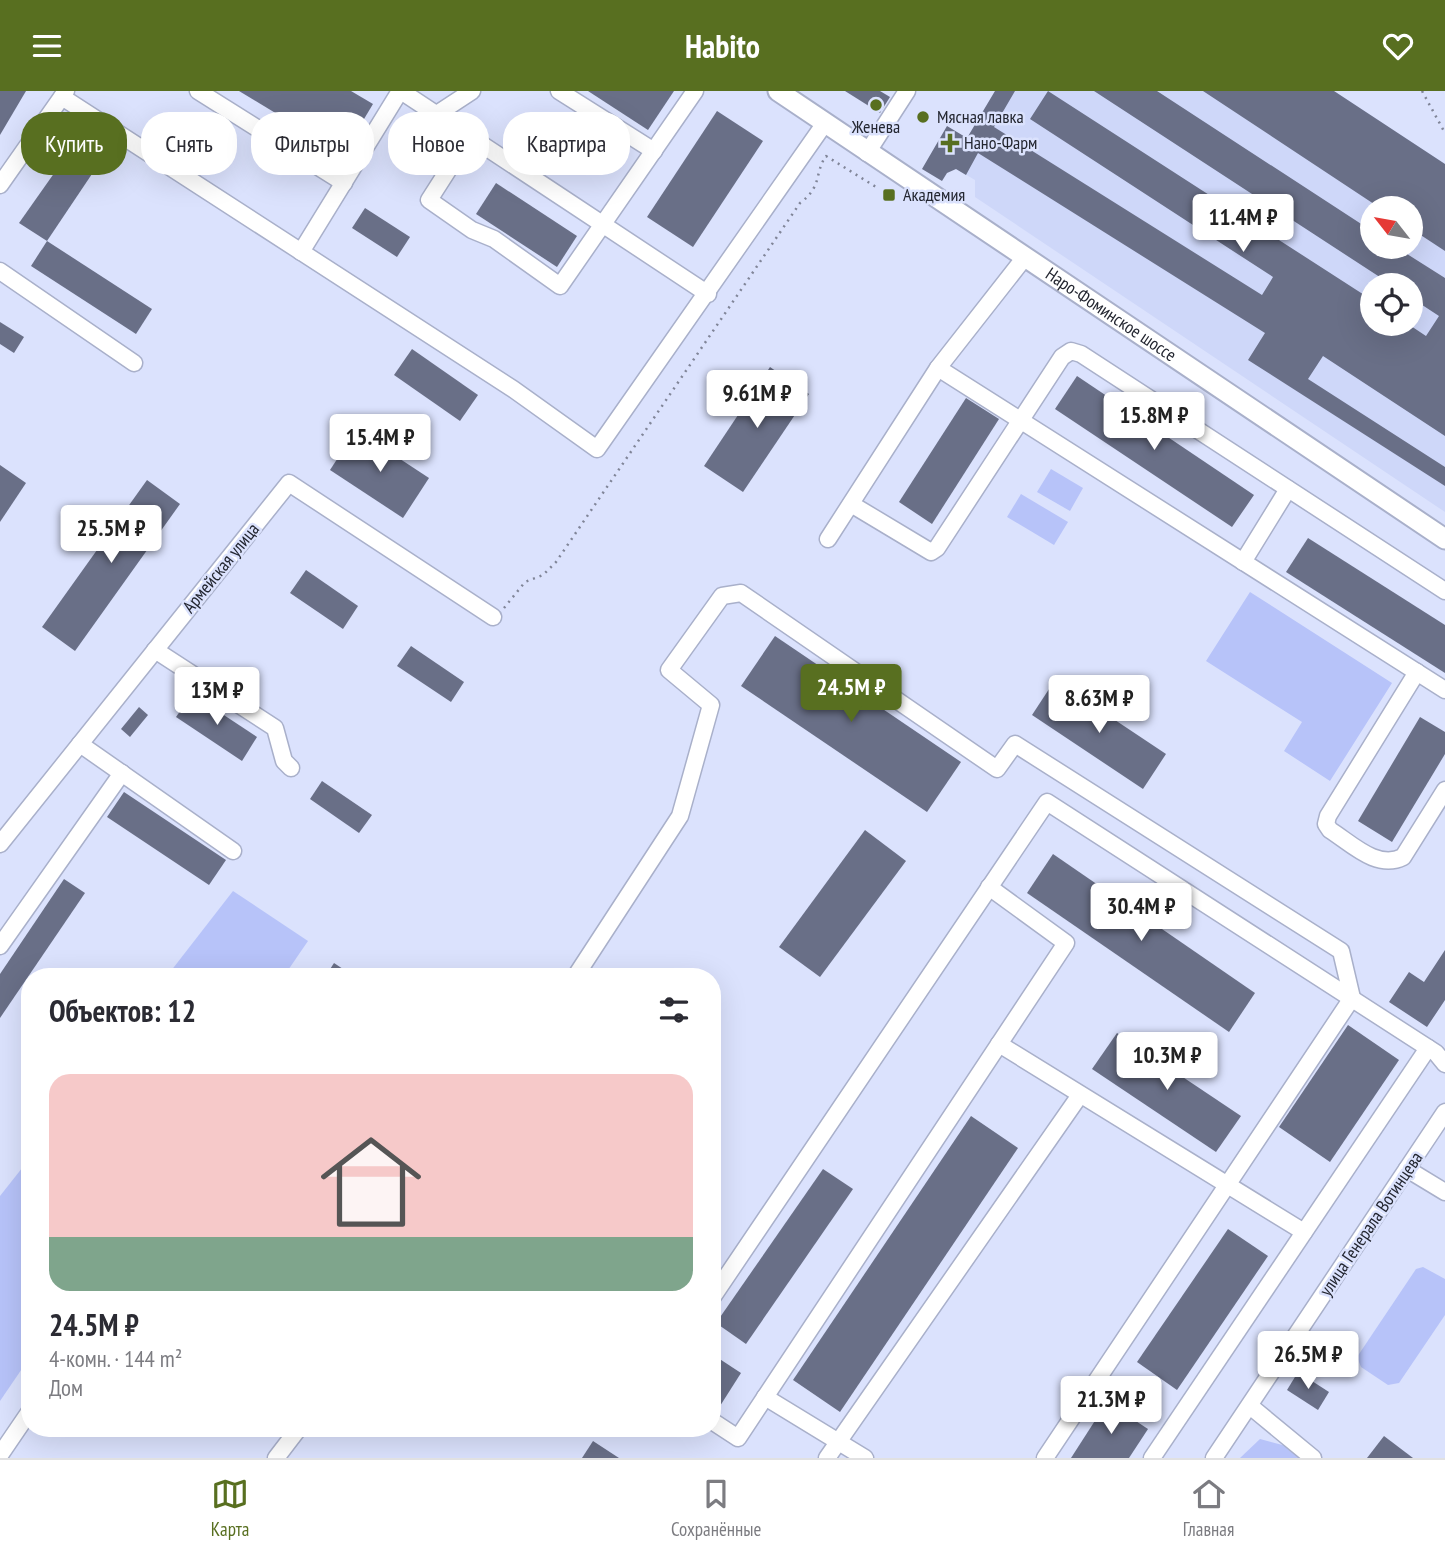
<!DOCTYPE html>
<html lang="ru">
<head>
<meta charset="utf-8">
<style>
	body { margin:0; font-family:"PT Sans Narrow",sans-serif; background:#f7f7f7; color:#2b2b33; height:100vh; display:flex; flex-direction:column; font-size:26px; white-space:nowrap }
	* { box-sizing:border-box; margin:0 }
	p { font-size:23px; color:#7c7c81 }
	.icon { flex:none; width:38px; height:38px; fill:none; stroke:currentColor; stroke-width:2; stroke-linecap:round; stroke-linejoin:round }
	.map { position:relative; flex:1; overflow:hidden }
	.side { position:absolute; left:21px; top:877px; width:700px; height:469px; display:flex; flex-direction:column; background:#fff; border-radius:28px; box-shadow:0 7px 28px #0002 }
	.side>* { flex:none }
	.guide { position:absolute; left:21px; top:21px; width:700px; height:63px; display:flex; gap:14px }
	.needle { width:46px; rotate:301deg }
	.buttons { position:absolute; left:1360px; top:105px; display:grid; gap:14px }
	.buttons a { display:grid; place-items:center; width:63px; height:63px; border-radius:50%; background:#fff; box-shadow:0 7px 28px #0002; font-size:35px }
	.price { position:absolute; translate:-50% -60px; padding:0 16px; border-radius:7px; background:#fff; color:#222; font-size:23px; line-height:46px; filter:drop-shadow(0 2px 4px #0008) }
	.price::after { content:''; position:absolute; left:50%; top:42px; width:21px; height:16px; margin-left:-10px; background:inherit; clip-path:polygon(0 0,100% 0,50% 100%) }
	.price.selected { background:#586f20; color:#fff }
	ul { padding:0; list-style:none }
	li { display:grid; align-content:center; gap:14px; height:371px; padding:0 28px }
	li span { display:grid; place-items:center; height:217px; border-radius:21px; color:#555 }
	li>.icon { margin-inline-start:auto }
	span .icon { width:126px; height:126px; fill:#fffc; stroke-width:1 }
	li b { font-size:30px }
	h2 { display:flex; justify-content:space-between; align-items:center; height:84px; padding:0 28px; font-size:30px }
	.pill { padding:0 24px; border-radius:28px; background:#fff; box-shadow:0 7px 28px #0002; font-size:24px; line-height:63px }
	.pill.selected { background:#586f20; color:#fff }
	header { display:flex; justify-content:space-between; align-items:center; height:91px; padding:0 28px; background:#586f20; color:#fff; font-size:32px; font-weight:700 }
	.dock { display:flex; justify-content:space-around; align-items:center; height:98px; border-top:2px solid #e1e1e2; background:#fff; font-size:19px; color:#7c7c81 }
	.dock a { display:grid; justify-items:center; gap:4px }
	.dock .selected { color:#586f20 }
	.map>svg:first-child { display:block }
	.built { fill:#ced7f9; fill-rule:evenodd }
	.green { fill:#b7c3f9 }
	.building { fill:#696f87 }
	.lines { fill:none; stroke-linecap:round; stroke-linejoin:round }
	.minor-casing { stroke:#a9b0ca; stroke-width:19 }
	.major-casing { stroke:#a9b0ca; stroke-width:23 }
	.path { stroke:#808598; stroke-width:2.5; stroke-dasharray:2 5; stroke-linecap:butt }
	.minor { stroke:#fff; stroke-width:16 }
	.major { stroke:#fff; stroke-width:19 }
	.poi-dot { fill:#586f20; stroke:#dbe2fd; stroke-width:2.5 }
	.labels { text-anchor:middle; stroke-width:5; stroke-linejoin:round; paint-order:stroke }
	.poi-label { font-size:18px; fill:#232630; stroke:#dbe2fd; text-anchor:start }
	.street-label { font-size:18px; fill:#232630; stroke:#dbe2fd }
</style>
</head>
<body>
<header><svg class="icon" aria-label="menu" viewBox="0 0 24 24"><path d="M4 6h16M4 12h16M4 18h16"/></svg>Habito<svg class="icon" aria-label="heart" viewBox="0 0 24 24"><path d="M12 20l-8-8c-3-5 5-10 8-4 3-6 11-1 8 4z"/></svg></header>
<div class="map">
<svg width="1445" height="1367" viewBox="0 0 1445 1367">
	<rect width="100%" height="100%" fill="#dbe2fd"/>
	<path class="built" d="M995,0H1334L1445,73V421L975,106V89L951,75ZM1372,117H1410V156H1372ZM1372,194H1410V233H1372Z"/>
	<g class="green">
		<polygon points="1051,378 1083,397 1070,420 1037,401"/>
		<polygon points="1021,403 1068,431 1054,454 1007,426"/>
		<polygon points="1250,501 1392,592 1330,690 1284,660 1302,631 1206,570"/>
		<polygon points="233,800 308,850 284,885 167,885"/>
		<polygon points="30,1067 30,1266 0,1310 0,1105"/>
		<polygon points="1423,1176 1445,1188 1445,1224 1399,1292 1388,1294 1361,1276 1357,1266 1416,1178"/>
		<polygon points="1260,1348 1290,1356 1303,1367 1240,1367"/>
	</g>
	<g class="building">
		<polygon points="0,0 26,0 0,44"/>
		<polygon points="239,0 351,0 373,13 343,63"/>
		<polygon points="588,0 674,0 648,39"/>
		<polygon points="845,0 880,0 890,6 880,22"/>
		<polygon points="995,0 1015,0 994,36 1262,204 1273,186 1030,28 1048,0 1372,209 1372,233 1408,233 1426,245 1439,225 1410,206 1410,194 1392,194 1094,0 1157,0 1372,140 1372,156 1396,156 1445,187 1445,345 1323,265 1308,288 1445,376 1445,395 1248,269 1265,242 978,62 966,84 956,78 947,82 942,90 922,78 947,35 967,47"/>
		<polygon points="1203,0 1334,0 1445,73 1445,160 1410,137 1410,117 1380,117"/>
		<polygon points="717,20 763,50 693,156 647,126"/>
		<polygon points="74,54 100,71 47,150 19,132"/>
		<polygon points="496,92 577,145 557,176 476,123"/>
		<polygon points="365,117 410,146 397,166 352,137"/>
		<polygon points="47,150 152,218 136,243 31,175"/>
		<polygon points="0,231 24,246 14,262 0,253"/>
		<polygon points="412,258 478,304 460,330 394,284"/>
		<polygon points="770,276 809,303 743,401 704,375"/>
		<polygon points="1077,285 1254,404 1232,436 1055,318"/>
		<polygon points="966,307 999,328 932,433 899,411"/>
		<polygon points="356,339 429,387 403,427 330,379"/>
		<polygon points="0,374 26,392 0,431"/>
		<polygon points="147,389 180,413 75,560 42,536"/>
		<polygon points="1308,447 1445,534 1445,582 1286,481"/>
		<polygon points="306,479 358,515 343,538 290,502"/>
		<polygon points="775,545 961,671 927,721 741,595"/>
		<polygon points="411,555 464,591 451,611 397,575"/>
		<polygon points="1055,589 1166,663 1143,698 1032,624"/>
		<polygon points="192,603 257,646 242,670 176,626"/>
		<polygon points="139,616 148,624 130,646 121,638"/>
		<polygon points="1420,626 1445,641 1445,663 1392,751 1358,730"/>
		<polygon points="322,690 372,724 359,742 310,708"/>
		<polygon points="124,701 226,769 209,794 107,726"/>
		<polygon points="865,739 906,770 820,886 779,856"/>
		<polygon points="1053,763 1255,902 1229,941 1027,802"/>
		<polygon points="64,788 85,802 0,927 0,883"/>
		<polygon points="1445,859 1445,909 1427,936 1389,911 1409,881 1424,891"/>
		<polygon points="334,872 355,886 325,886"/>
		<polygon points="1348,934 1399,969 1330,1071 1279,1036"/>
		<polygon points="1117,942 1241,1025 1216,1061 1092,978"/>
		<polygon points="971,1025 1018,1057 840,1321 793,1289"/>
		<polygon points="823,1078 853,1098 746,1253 716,1232"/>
		<polygon points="1228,1138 1268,1165 1177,1299 1137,1271"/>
		<polygon points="712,1263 741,1282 720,1315 712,1310"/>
		<polygon points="1298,1281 1329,1301 1318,1319 1287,1299"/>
		<polygon points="1107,1311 1148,1338 1129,1367 1071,1367"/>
		<polygon points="1384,1345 1413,1367 1367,1367"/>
		<polygon points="593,1350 619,1367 582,1367"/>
	</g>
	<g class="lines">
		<defs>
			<g id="minor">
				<polyline points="198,0 344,92"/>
				<polyline points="401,0 708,203"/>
				<polyline points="559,0 654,60"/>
				<polyline points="62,6 513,298 597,358 825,32"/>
				<polyline points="437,23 472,0"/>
				<polyline points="470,45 429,109 472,139 494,148 560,195 695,0"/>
				<polyline points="867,62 907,0"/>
				<polyline points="0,94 66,0"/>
				<polyline points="301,161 400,0"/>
				<polyline points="0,180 134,272"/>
				<polyline points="938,277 1445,599"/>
				<polyline points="851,413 931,461 937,457 1062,266 1071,260 1081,263 1445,500"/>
				<polyline points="828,448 938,277 1025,166"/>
				<polyline points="1243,471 1288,398"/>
				<polyline points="155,559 275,637 284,670 291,677"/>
				<path d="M1417,581L1328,725L1326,733L1330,739C1352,753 1377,779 1403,766L1445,699"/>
				<polyline points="80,653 233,760"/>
				<polyline points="0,753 289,392 493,526"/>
				<polyline points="0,855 122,682"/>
				<polyline points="575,886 680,725 711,614 669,579 722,505 741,502 997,678 1015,653 1341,860 1352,907 1045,1367"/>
				<polyline points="999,953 1304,1141"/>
				<polyline points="1407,1078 1445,1101"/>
				<polyline points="712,1207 1047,711 1436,962 1445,973"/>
				<polyline points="765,1306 865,1367"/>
				<polyline points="1250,1315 1313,1367"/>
				<polyline points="712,1330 738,1347 1066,852 989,796"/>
				<polyline points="0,1364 30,1320"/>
				<polyline points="276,1367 299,1337"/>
				<polyline points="827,1367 1080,1004"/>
				<polyline points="1152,1367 1428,957"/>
				<polyline points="1214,1367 1445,1021"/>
			</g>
			<g id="major">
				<path id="s1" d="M778,0L1445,448"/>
			</g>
		</defs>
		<use href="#minor" class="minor-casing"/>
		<use href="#major" class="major-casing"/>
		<g class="path">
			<polyline points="1422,0 1445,42"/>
			<path d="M504,517L525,491L543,484L556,471L800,112C823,95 814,82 826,65L876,96"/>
		</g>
		<use href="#minor" class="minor"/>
		<use href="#major" class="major"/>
	</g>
	<g class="poi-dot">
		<circle cx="876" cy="14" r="7"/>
		<circle cx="923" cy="26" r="7"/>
		<path d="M946.5 41.5h7v7h7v7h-7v7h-7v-7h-7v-7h7z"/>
		<rect x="882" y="97" width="14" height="14" rx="3.5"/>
	</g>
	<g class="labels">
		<g class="poi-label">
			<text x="937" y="32">Мясная лавка</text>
			<text x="876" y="42" text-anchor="middle">Женева</text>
			<text x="964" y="58">Нано-Фарм</text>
			<text x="903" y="110">Академия</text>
		</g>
		<g class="street-label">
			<text dy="6" stroke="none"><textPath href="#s1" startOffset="401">Наро-Фоминское шоссе</textPath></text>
			<text transform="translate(221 477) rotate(-51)" y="6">Армейская улица</text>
			<text transform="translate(1371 1133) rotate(-56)" y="6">улица Генерала Вотинцева</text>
		</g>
	</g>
</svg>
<div class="buttons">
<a><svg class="needle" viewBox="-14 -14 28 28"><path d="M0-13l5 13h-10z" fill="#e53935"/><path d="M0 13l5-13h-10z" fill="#7c7c81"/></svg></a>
<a><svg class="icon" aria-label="locate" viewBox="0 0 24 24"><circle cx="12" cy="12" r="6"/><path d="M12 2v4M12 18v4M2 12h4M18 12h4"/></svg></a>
</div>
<b class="price" style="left:1243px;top:163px">11.4M ₽</b>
<b class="price" style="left:757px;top:339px">9.61M ₽</b>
<b class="price" style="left:1154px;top:361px">15.8M ₽</b>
<b class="price" style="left:380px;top:383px">15.4M ₽</b>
<b class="price" style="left:111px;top:474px">25.5M ₽</b>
<b class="price selected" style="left:851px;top:633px">24.5M ₽</b>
<b class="price" style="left:217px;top:636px">13M ₽</b>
<b class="price" style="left:1099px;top:644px">8.63M ₽</b>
<b class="price" style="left:1141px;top:852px">30.4M ₽</b>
<b class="price" style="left:1167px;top:1001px">10.3M ₽</b>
<b class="price" style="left:1308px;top:1300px">26.5M ₽</b>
<b class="price" style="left:1111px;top:1345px">21.3M ₽</b>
<div class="guide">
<a class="pill selected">Купить</a>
<a class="pill">Снять</a>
<a class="pill">Фильтры</a>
<a class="pill">Новое</a>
<a class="pill">Квартира</a>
</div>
<section class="side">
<h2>Объектов: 12<svg class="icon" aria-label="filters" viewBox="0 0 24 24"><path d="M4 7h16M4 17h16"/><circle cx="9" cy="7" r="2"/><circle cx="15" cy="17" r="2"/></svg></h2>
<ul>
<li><span style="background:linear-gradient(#f6c9c9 75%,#7fa58c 0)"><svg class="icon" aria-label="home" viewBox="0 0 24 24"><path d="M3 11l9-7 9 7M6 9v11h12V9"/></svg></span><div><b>24.5M ₽</b><p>4-комн. · 144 m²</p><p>Дом</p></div></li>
</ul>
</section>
</div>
<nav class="dock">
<a class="selected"><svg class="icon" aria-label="map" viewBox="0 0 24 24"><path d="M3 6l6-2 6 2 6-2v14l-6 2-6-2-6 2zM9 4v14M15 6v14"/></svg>Карта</a>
<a><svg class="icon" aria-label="saved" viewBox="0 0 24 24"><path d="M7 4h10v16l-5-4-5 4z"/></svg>Сохранённые</a>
<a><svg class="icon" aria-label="home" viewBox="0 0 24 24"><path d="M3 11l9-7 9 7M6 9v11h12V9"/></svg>Главная</a>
</nav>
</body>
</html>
